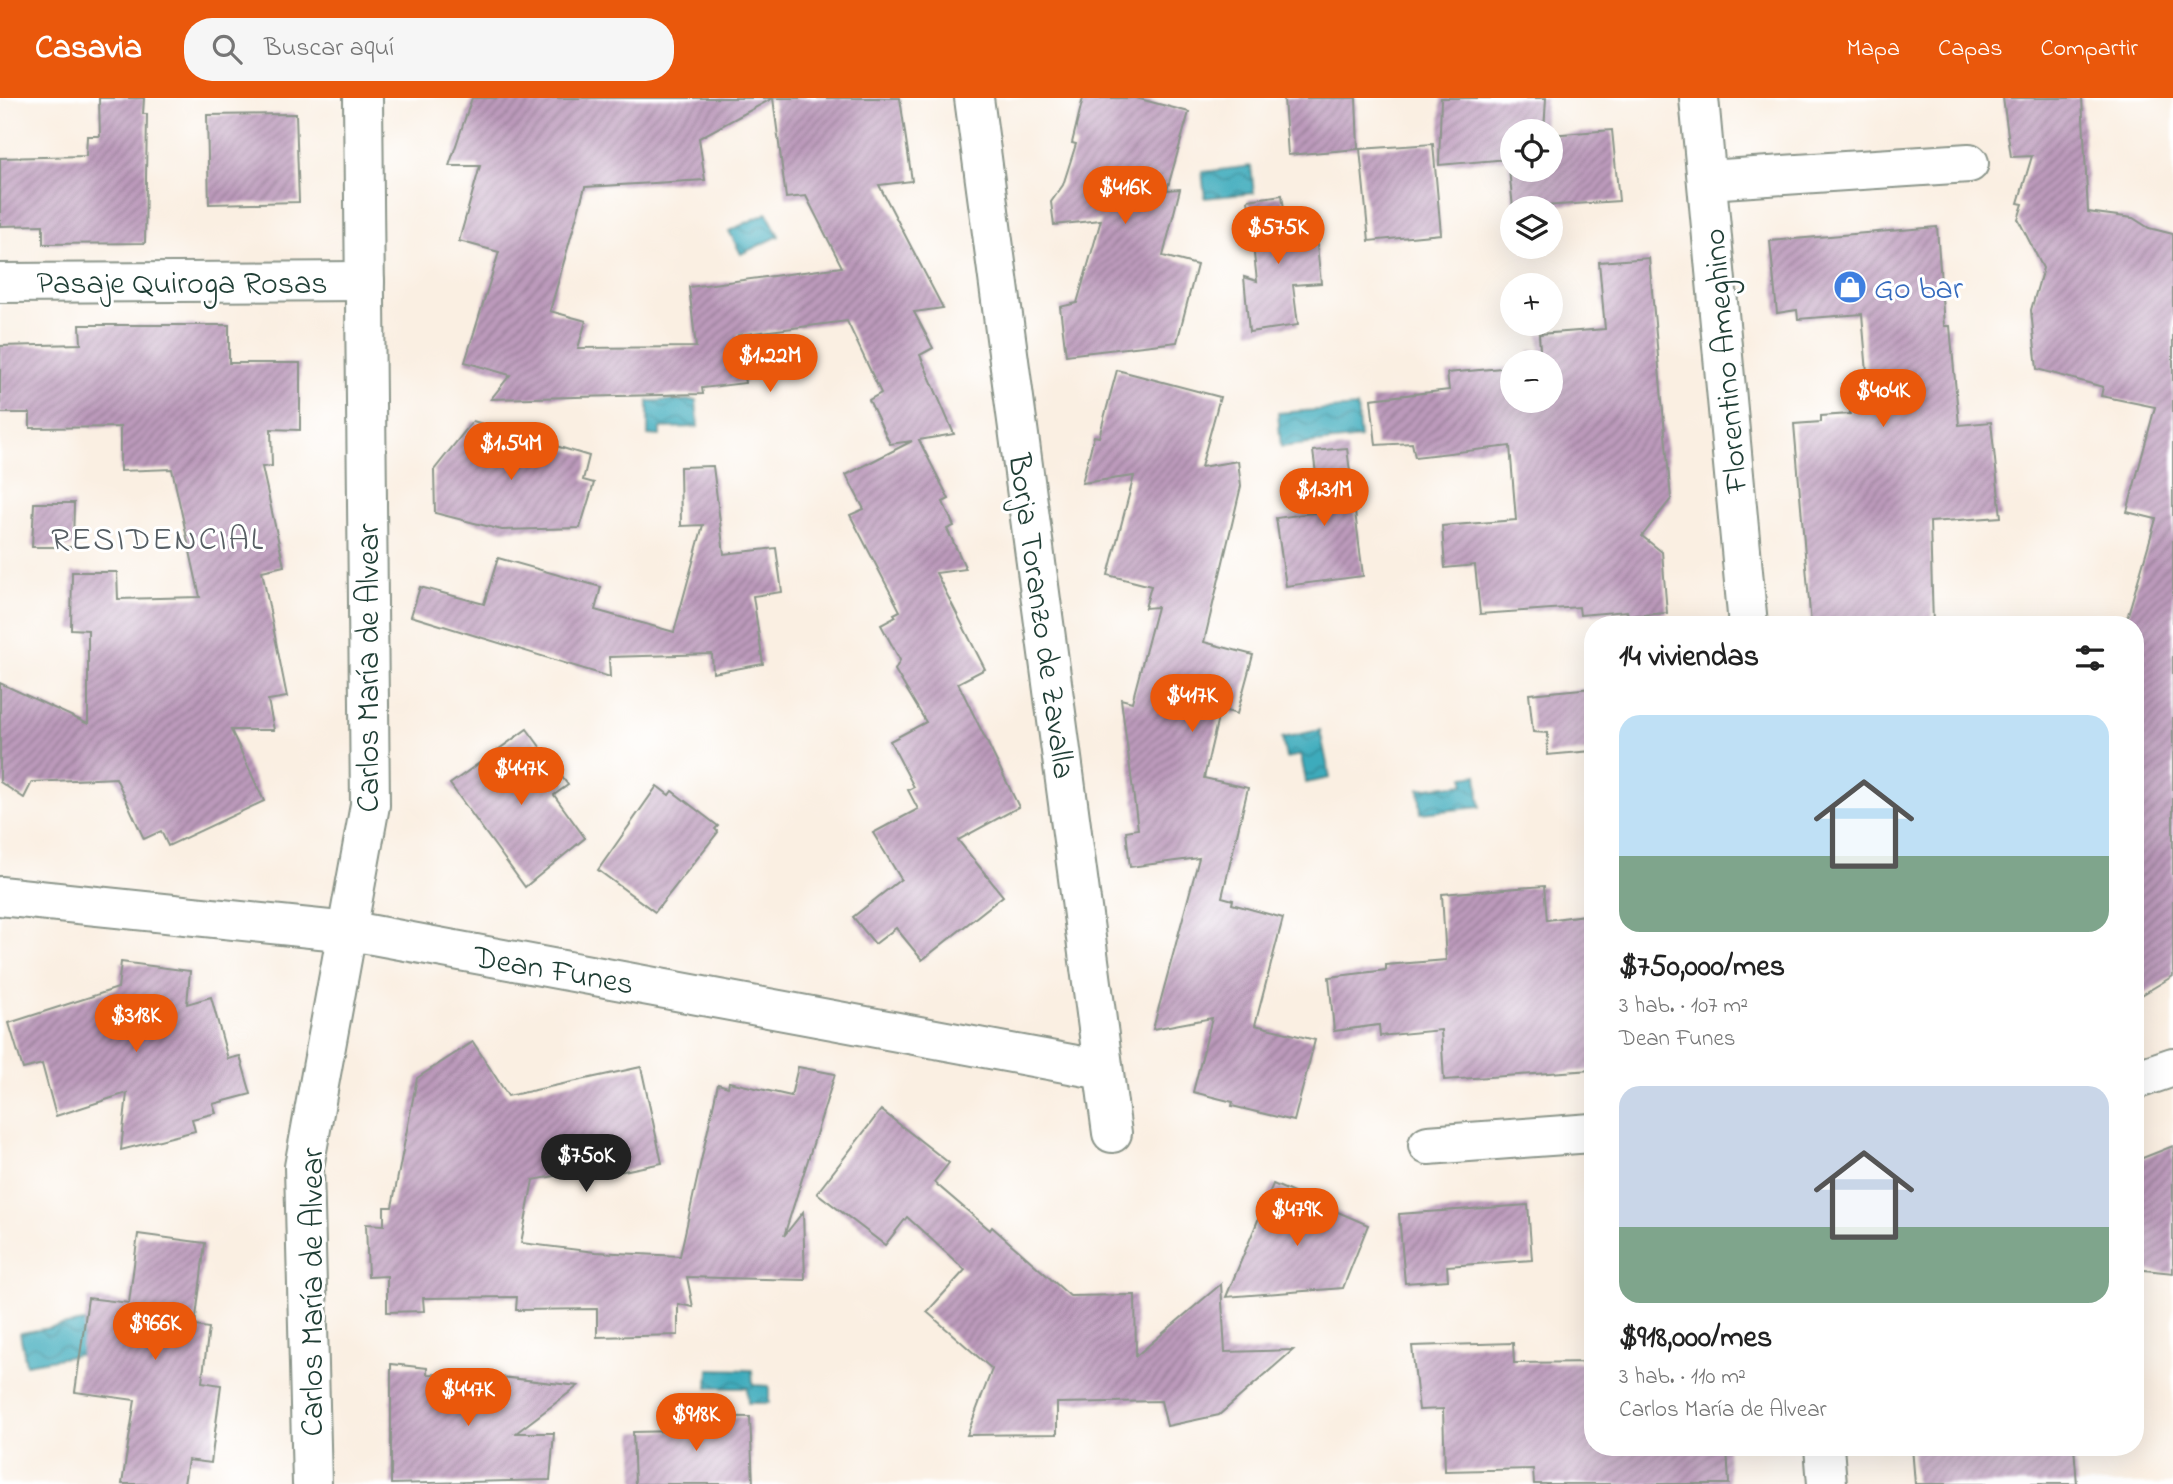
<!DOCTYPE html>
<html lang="es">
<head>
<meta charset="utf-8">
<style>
	body { margin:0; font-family:"Indie Flower",sans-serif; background:#f6f6f6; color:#222; height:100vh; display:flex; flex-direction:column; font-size:26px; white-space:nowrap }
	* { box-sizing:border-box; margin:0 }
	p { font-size:23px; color:#767676 }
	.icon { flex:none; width:38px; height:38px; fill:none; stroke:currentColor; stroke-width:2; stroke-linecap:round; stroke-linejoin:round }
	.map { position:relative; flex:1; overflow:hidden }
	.drawer { position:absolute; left:1584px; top:518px; width:560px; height:840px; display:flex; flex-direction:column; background:#fff; border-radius:28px; box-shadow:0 7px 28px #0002 }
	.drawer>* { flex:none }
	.fabs { position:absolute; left:1500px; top:21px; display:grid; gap:14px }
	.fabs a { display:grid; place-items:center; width:63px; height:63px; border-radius:50%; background:#fff; box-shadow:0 7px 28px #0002; font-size:35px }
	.price { position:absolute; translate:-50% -60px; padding:0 16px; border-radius:24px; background:#ea580c; color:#fff; font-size:23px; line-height:46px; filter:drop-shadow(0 2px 4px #0008) }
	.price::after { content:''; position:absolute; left:50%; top:42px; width:21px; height:16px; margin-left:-10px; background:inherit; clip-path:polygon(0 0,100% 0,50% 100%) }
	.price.current { background:#222; color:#fff }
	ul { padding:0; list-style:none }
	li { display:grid; align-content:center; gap:14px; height:371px; padding:0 35px }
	li span { display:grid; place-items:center; height:217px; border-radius:21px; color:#555 }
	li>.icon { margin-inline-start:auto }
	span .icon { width:126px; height:126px; fill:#fffc; stroke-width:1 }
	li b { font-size:30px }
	h2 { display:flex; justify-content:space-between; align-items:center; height:84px; padding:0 35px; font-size:30px }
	header { display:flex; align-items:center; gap:42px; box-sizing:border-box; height:98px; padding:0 35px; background:#ea580c; color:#fff }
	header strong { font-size:33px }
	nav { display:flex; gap:38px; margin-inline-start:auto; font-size:24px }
	.search { width:490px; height:63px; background:#f6f6f6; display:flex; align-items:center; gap:18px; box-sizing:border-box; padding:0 24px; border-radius:28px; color:#767676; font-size:26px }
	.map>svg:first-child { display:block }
	.water { fill:url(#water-waves); stroke:#2e7478; stroke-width:2 }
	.building { fill:url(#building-hatch) }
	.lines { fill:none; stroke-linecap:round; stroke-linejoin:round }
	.minor-casing { stroke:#8c968b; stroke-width:42 }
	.minor { stroke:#fff; stroke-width:38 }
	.labels { text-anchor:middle; stroke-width:6; stroke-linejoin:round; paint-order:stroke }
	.street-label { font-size:32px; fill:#1f3d34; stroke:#fff }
	.shop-label { font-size:32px; fill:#366cbe; stroke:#fff; text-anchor:start }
	.neighbourhood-label { font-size:33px; letter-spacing:2px; fill:#565e63; stroke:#fff }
</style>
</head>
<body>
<header>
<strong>Casavia</strong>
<div class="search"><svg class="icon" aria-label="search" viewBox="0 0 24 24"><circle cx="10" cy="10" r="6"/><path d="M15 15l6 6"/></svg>Buscar aquí</div>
<nav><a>Mapa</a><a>Capas</a><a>Compartir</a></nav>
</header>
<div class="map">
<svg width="2173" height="1386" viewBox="0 0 2173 1386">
	<defs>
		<pattern id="water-waves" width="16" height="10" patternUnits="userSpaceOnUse" patternTransform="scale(1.75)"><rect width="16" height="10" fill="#3eabbc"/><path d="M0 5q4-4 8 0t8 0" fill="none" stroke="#338c9a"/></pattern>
		<pattern id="building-hatch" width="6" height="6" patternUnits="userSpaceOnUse" patternTransform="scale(1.75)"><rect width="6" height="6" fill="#bc9abb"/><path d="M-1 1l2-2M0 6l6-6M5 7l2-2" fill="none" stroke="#987f99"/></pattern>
	</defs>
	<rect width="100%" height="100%" fill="#fff"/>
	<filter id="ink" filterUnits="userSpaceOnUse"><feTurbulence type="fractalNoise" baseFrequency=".0143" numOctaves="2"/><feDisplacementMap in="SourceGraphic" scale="14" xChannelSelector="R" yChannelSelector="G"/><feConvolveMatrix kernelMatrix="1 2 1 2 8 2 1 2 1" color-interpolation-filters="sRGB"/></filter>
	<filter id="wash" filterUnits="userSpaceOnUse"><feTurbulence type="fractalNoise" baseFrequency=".00686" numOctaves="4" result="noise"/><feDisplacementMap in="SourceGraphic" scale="28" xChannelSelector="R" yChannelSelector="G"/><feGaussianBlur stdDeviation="1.57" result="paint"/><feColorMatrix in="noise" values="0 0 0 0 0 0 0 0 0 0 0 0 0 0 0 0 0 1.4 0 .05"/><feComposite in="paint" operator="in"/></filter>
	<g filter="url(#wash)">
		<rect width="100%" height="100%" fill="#faefe2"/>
		<g class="water">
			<polygon points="1251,68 1254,95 1205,100 1202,74"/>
			<polygon points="767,115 779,138 741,156 729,133"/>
			<polygon points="696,302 698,329 660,330 660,338 648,337 648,303"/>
			<polygon points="1357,309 1360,340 1281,349 1278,315"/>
			<polygon points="1320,632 1330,680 1306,685 1301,657 1286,660 1282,640"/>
			<polygon points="1477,677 1480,709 1421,715 1419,691 1464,686 1464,679"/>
			<polygon points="96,1222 101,1253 26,1266 20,1235"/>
			<polygon points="709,1271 752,1272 753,1287 769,1288 769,1305 748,1305 747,1290 708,1290"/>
		</g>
		<g id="blocks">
			<g class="building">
				<polygon points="99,0 144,0 143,16 147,16 145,145 43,146 43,127 0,128 0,60 86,58 87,38 100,38"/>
				<polygon points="472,0 773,0 699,40 705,82 585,89 550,213 586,223 578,250 696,249 689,189 842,169 806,98 786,100 773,0 900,0 912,83 879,87 943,210 914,214 933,250 920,257 954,336 919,342 949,401 943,404 954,428 947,431 966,471 936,475 985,571 958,585 1019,709 958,742 1003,798 922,862 896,830 875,846 853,819 901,781 873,735 918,711 908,692 914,689 890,643 926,624 895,572 900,562 881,527 896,519 894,516 900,513 850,417 864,411 846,377 912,343 890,346 869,302 881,295 847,223 738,237 745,285 702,290 703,296 491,301 510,277 465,264 499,154 459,143 480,68 449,68"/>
				<polygon points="1083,0 1136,0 1189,14 1167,92 1180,91 1163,158 1197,167 1177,244 1066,257 1060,209 1077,205 1101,122 1054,127 1051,104 1063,87 1076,46 1072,45"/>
				<polygon points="1284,0 1356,0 1358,51 1288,57"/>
				<polygon points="1441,0 1546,0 1544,33 1512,33 1512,72 1550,72 1550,37 1612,32 1619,103 1513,110 1508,61 1439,67"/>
				<polygon points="2003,0 2082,0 2088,114 2133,120 2149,130 2173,136 2173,878 2135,901 2135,527 2125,527 2156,421 2127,414 2155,309 2101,298 2103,289 2037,271 2031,212 2043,170 2018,121 2023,106 2018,105 2032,58 2011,59"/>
				<polygon points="296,16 299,104 209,106 207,17"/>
				<polygon points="1433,46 1441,136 1369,143 1360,51"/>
				<polygon points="1282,97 1287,132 1315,129 1321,185 1293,187 1298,227 1249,234 1244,179 1257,183 1248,102"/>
				<polygon points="1937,129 1944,228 1950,228 1959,327 1991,324 2001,419 1930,424 1933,527 1811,527 1794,326 1821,324 1821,318 1850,316 1849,300 1869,298 1862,216 1798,221 1797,212 1777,215 1770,143"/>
				<polygon points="1649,160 1671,401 1642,438 1662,454 1667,515 1628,518 1627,513 1580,517 1579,509 1480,516 1475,467 1445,470 1442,428 1516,422 1510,348 1415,359 1412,345 1376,347 1371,301 1449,292 1447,275 1512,269 1512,303 1550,303 1550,264 1530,264 1529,252 1540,252 1539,236 1605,231 1599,164"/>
				<polygon points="80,227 229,227 229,265 300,265 300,332 271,331 272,368 262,369 284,468 262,473 287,599 268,602 274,632 231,632 264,703 168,748 161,733 144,741 116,680 32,684 24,700 0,684 0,585 88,626 88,532 71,531 72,474 117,474 118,501 200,499 172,371 120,373 120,329 30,330 30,315 0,315 0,248 81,246"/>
				<polygon points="1117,272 1220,299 1201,369 1238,363 1241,388 1204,544 1253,557 1237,616 1220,611 1204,680 1248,690 1222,799 1233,802 1232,806 1283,820 1255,927 1315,942 1294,1023 1232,1008 1233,1004 1193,994 1212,920 1153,931 1199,760 1130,769 1126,733 1138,731 1121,601 1132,604 1157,509 1145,510 1151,488 1108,477 1134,378 1082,385 1094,338 1099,339"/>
				<polygon points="473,323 589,358 583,382 594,385 580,430 502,432 435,415 434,372"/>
				<polygon points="1347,350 1363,478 1286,488 1276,420 1321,414 1313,353"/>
				<polygon points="713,368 724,456 776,450 782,494 753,498 763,566 713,575 712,556 609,559 610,579 411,518 420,489 484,506 498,460 601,489 595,512 674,534 703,427 681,428 680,369"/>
				<polygon points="34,405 74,405 73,449 32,449"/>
				<polygon points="1592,590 1592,653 1547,657 1548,635 1533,634 1529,596"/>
				<polygon points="527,631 568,687 554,697 585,740 525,789 450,686"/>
				<polygon points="657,688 669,697 672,693 718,728 715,731 718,734 655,814 598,772"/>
				<polygon points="1544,788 1547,822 1592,816 1592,972 1444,982 1441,932 1380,938 1379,927 1334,933 1329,879 1386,872 1386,867 1446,862 1442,796"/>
				<polygon points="121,864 190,873 187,906 211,899 228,961 240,958 251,996 213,1006 216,1015 192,1021 195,1033 121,1052 127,995 56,1018 42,966 23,971 9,925 118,890"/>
				<polygon points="473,944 508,998 641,969 662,1065 604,1077 602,1069 533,1082 521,1145 595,1154 680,1158 718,986 728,989 729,984 791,998 798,969 835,976 784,1138 803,1114 805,1182 687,1179 693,1209 678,1206 678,1237 597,1239 597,1211 516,1212 517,1199 423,1200 424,1213 387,1214 387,1178 368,1179 366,1126 384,1127 384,1109 392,1109 417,980"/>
				<polygon points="881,1012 949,1065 934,1084 990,1132 992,1129 1070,1198 1135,1197 1136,1258 1221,1186 1225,1254 1293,1252 1219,1317 1167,1328 1161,1303 1057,1305 1057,1336 967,1337 992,1271 927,1214 965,1172 907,1119 885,1147 817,1095"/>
				<polygon points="2173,1048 2173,1175 2135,1171 2135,1063"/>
				<polygon points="1273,1086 1368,1127 1343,1190 1226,1199"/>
				<polygon points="1528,1107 1532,1162 1447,1168 1448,1182 1405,1185 1399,1116"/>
				<polygon points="138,1136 205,1145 195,1228 209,1230 202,1284 221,1287 211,1365 188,1362 184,1386 122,1386 135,1302 75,1294 88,1200 129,1205"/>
				<polygon points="1513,1245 1514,1265 1592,1264 1592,1349 1727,1349 1729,1386 1534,1386 1533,1371 1445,1373 1443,1311 1419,1312 1412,1248"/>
				<polygon points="391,1266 427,1270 427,1276 484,1277 578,1288 516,1335 554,1335 550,1382 391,1386"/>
				<polygon points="678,1318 750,1319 753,1386 635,1386 633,1334 678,1333"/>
				<polygon points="1912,1349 2074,1349 2077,1386 1915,1386"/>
			</g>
		</g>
	</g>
	<g filter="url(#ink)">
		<use href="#blocks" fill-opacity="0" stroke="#8c968b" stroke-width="2"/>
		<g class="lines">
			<defs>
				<g id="minor">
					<polyline points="974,0 1112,1035"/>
					<polyline points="1699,0 1748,527"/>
					<polyline points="1707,82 1969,65"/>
					<polyline points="0,185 365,183"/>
					<polyline points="0,798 368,836 1103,972"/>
					<polyline points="2135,982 2173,969"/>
					<polyline points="1428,1047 1592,1035"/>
					<polyline points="1824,1349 1827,1386"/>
					<polyline points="312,1386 304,1069 370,707 363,0"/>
				</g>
			</defs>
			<use href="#minor" class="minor-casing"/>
			<use href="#minor" class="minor"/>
		</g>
	</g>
	<defs>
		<symbol id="shop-disc" viewBox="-11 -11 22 22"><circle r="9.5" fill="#3f7fe0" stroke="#fff"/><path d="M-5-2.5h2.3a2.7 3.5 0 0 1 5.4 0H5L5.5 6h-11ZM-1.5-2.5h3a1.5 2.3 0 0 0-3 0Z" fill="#fff"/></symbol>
	</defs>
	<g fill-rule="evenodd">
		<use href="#shop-disc" x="1831" y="170" width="38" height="38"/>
	</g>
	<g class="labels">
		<g class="street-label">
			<text x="182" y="195">Pasaje Quiroga Rosas</text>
			<text transform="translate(1724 263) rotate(-95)" y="11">Florentino Ameghino</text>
			<text transform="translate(1043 518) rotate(82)" y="11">Borja Toranzo de Zavalla</text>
			<text transform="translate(367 570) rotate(-90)" y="11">Carlos María de Alvear</text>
			<text transform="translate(554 871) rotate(10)" y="11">Dean Funes</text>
			<text transform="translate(311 1194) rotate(-90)" y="11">Carlos María de Alvear</text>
		</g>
		<g class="shop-label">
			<text x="1874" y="200">Go bar</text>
		</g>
		<g class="neighbourhood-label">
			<text x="158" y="451">RESIDENCIAL</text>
		</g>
	</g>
</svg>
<div class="fabs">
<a><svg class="icon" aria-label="locate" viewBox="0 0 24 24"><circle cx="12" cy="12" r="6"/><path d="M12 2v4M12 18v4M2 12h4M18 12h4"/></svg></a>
<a><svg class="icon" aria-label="layers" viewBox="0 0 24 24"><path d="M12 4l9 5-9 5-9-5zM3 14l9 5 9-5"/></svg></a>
<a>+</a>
<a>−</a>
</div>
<b class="price" style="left:1125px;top:128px">$416K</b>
<b class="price" style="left:1278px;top:168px">$575K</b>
<b class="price" style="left:770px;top:296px">$1.22M</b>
<b class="price" style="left:1883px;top:331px">$404K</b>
<b class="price" style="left:511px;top:384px">$1.54M</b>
<b class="price" style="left:1324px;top:430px">$1.31M</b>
<b class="price" style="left:1192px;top:636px">$417K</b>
<b class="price" style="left:521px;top:709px">$447K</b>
<b class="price" style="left:136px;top:956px">$318K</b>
<b class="price current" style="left:586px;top:1096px">$750K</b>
<b class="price" style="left:1297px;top:1150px">$479K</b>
<b class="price" style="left:155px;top:1264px">$966K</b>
<b class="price" style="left:468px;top:1330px">$447K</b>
<b class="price" style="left:696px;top:1355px">$918K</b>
<section class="drawer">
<h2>14 viviendas<svg class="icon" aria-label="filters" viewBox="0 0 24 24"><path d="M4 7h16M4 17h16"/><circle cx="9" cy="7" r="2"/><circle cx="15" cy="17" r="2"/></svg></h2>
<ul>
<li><span style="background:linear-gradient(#bfe0f5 65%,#7fa58c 0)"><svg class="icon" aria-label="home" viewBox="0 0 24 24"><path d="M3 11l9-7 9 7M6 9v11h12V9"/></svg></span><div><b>$750,000/mes</b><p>3 hab. · 107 m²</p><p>Dean Funes</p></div></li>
<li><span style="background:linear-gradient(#c9d6e8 65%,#7fa58c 0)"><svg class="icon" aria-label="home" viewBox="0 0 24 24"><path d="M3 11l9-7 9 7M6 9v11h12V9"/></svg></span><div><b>$918,000/mes</b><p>3 hab. · 110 m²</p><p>Carlos María de Alvear</p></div></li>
</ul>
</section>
</div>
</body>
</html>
